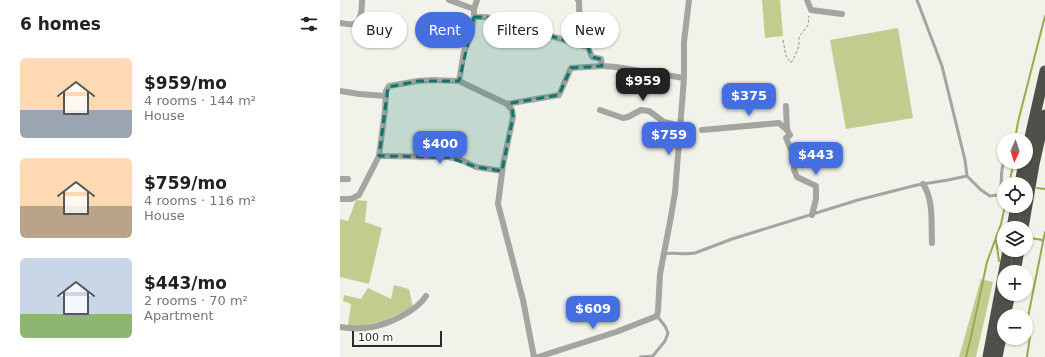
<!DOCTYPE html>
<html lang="en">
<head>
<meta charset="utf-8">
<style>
	body { margin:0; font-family:"DejaVu Sans",sans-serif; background:#f6f6f6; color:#222; height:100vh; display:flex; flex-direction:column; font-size:15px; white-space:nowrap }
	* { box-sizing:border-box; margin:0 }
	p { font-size:13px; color:#767676 }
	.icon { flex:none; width:22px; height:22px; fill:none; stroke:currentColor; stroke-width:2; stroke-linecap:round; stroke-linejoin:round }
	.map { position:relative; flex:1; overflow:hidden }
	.panel { display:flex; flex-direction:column; background:#fff; width:340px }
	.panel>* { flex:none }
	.banner { position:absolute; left:12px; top:12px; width:380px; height:36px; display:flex; gap:8px }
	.needle { width:26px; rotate:183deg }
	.tools { position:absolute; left:657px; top:133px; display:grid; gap:8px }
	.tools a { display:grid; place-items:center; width:36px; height:36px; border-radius:50%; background:#fff; box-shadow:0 1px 3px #0004; font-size:20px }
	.scale { position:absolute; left:12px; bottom:10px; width:90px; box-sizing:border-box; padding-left:4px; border:2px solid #2b2c29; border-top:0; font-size:11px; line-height:14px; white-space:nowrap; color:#2b2c29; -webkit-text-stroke:3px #fff; paint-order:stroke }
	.price { position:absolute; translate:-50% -34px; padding:0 9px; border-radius:8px; background:#456fe1; color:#fff; font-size:13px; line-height:26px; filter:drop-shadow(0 1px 2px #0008) }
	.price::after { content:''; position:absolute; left:50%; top:24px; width:12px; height:9px; margin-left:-6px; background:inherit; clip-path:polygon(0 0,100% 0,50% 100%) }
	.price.on { background:#222; color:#fff }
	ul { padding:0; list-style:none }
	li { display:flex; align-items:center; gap:12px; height:100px; padding:0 20px }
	li span { display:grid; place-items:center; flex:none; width:112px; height:80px; border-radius:6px; color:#555 }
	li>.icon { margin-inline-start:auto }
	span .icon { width:48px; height:48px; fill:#fffc; stroke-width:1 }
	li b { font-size:17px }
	h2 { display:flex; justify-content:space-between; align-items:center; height:48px; padding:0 20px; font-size:17px }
	.tag { padding:0 14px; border-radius:18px; background:#fff; box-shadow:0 1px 3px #0004; font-size:14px; line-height:36px }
	.tag.on { background:#456fe1; color:#fff }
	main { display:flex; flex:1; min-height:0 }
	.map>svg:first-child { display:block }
	.green { fill:#c2cc8f }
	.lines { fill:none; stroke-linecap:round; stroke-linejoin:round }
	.stream { stroke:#9da94c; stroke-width:2 }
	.path { stroke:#93948e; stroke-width:1; stroke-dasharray:3 2; stroke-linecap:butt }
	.service { stroke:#a4a5a1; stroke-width:3 }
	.minor { stroke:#a4a5a1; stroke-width:6 }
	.motorway { stroke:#4f5049; stroke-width:11 }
	.marked { fill:#0f766e; fill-opacity:0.2; stroke:#0f766e; stroke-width:3; stroke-dasharray:8 5; stroke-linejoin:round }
</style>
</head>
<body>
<main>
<section class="panel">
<h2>6 homes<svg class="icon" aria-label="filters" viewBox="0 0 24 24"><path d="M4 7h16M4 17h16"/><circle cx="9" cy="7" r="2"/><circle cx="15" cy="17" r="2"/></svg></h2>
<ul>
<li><span style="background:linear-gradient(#ffd9b3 65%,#9aa5b1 0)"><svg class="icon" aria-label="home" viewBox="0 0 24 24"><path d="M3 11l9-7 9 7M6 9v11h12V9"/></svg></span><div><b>$959/mo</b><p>4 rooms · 144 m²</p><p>House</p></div></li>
<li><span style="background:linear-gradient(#ffd9b3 60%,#b9a48a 0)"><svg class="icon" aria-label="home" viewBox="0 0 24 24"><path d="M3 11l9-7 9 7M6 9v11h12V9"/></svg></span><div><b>$759/mo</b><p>4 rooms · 116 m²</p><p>House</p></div></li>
<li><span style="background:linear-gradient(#c9d6e8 70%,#8fb573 0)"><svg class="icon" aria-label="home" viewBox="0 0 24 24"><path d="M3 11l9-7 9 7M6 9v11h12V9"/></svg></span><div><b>$443/mo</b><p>2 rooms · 70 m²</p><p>Apartment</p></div></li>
</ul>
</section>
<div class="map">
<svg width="705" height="357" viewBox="0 0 705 357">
	<rect width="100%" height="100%" fill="#f1f2e9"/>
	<g class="green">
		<polygon points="422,0 440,0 443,36 425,38"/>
		<polygon points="558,28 573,118 506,129 490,40"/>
		<polygon points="16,200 27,201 25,222 42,228 29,284 0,277 0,219 8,221"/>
		<polygon points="641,279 653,282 636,357 619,357"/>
		<polygon points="54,285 69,289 73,307 43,321 11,328 8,325 11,304 3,301 4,295 21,299 28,288 51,299"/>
	</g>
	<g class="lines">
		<g class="stream">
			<polyline points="675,140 678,122 705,16"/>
			<polyline points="669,184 674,162"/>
			<polyline points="697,188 705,189"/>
			<polyline points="690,238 703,240"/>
			<polyline points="656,241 659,261"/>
			<polyline points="626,357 631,337 647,262 661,224 665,206"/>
			<polyline points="687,357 690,336 688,317 705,232"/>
		</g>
		<g class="path">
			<polyline points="443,40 446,56 451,63 455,56 459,46 459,37 468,25 469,16"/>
			<polyline points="701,241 705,241"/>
		</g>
		<g class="service">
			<path d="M577,0L602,66L625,160L627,176L641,190L650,196L658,195C664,187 659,172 664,162"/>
			<path d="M323,254C334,252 344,255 355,253L392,239L518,200L577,185L608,180L627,176"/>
			<polyline points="300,357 313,356"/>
			<polyline points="312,357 325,341 328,333 325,326 317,316"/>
		</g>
		<g class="minor">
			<polyline points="109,0 134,9"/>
			<polyline points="238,0 239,1 240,45"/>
			<polyline points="467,0 471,10 502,14"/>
			<polyline points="134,17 146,17 248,47 252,57 261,59 262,66 276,67 344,78"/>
			<path d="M0,23C4,23 9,25 13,24C22,22 22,7 22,0"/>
			<polyline points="119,81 124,52 131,35 134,17 134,9 137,0"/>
			<polyline points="0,91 19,94 46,96"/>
			<polyline points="167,104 219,95 231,68 262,66"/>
			<polyline points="446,106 447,130 450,135 446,138 454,156 454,170 457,177 476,186 476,199 472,215"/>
			<polyline points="260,110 283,118 288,117 301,110 309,111 324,122 340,126"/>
			<polyline points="362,130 439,123 447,130"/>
			<polyline points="39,156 108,157 119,159 136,167 162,171"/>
			<polyline points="0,179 8,179"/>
			<path d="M583,184C594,200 591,224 592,243"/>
			<polyline points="0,199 11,199 19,195 39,156 45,110 46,91 49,86 78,81 92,80 119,81 167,104 172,110 173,117 163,165 158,204 183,300 194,357"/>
			<path d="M0,327C11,329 21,329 32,327C48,324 77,311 86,296"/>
			<polyline points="198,357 276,332 317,316 318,311 320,274 330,222 335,193 344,78 344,42 349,0"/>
		</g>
		<g class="motorway">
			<polyline points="686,155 705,71"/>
			<polyline points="680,184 684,162"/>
			<polyline points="672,228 676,206"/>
			<polyline points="683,228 694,164 705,115"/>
			<polyline points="675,272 679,250"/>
			<polyline points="665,316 670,294"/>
			<polyline points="648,357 668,250"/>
			<polyline points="657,357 664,323"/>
		</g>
	</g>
	<path class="marked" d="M134,17H146L248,47L252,57L261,59L262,66L231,68L219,95L172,103L173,117L162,171L136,167L108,157L39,156L48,87L78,81H119Z"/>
</svg>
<div class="tools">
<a><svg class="needle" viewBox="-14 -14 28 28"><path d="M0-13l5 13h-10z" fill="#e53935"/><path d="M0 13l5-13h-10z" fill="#767676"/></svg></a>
<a><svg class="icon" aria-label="locate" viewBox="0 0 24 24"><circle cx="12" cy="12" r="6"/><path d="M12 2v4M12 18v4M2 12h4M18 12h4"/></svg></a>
<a><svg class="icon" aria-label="layers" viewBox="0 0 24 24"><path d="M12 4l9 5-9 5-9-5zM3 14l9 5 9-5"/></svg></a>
<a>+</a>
<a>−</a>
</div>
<div class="scale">100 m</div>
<b class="price on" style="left:303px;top:102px">$959</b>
<b class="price" style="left:409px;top:117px">$375</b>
<b class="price" style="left:329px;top:156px">$759</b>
<b class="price" style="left:100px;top:165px">$400</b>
<b class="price" style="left:476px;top:176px">$443</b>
<b class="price" style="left:253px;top:330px">$609</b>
<div class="banner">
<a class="tag">Buy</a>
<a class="tag on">Rent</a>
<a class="tag">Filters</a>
<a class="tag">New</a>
</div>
</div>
</main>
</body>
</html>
